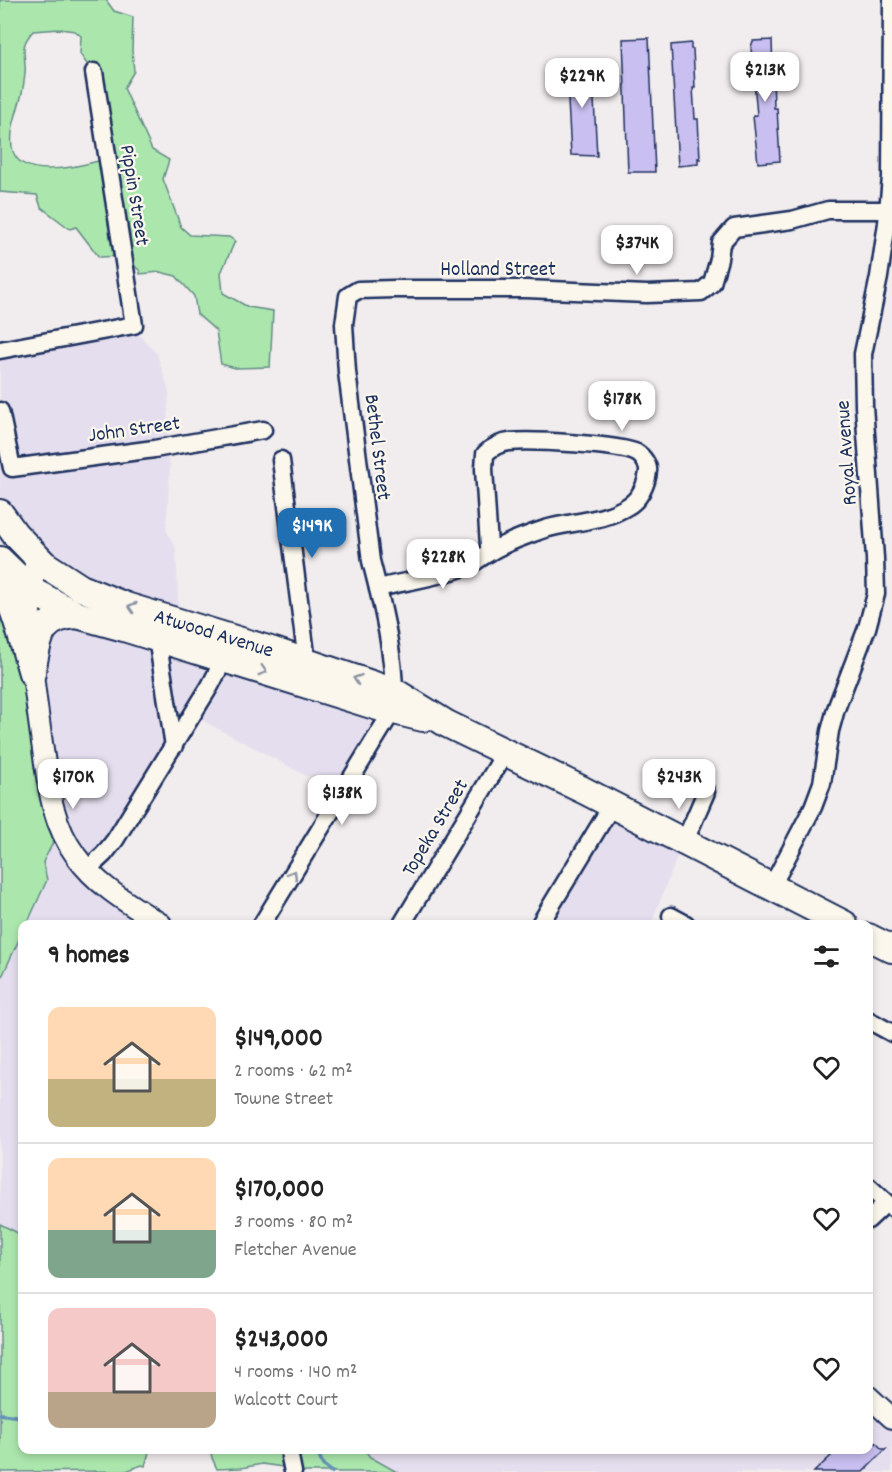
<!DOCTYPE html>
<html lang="en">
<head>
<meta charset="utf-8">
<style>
	body { margin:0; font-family:Dekko,sans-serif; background:#f6f6f6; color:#222; height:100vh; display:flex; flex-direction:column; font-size:22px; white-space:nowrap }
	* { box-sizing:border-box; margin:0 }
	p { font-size:20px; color:#767676 }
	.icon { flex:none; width:33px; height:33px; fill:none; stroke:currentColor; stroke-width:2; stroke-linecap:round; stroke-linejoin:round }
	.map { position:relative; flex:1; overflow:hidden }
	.side { position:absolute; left:18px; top:920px; width:855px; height:534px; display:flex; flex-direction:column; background:#fff; border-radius:12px; box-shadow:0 3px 9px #0003 }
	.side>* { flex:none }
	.price { position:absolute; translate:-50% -51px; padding:0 14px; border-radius:12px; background:#fff; color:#222; font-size:20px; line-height:39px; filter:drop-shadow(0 2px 3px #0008) }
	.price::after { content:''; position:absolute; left:50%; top:36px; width:18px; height:14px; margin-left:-9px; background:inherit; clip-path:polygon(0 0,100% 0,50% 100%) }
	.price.current { background:#1f6fb2; color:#fff }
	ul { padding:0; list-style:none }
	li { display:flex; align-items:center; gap:18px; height:150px; padding:0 30px }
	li+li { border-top:2px solid #e0e0e0 }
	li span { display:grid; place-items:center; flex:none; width:168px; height:120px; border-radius:12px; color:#555 }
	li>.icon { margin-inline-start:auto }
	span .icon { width:72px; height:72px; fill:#fffc; stroke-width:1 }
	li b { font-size:26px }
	h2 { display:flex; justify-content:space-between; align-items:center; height:72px; padding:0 30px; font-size:26px }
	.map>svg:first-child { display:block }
	.built { fill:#e5deee }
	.green { fill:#abe7ad; stroke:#638b86; stroke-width:1.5; fill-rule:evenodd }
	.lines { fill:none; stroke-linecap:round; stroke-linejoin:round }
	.stream { stroke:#6493b9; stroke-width:4 }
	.building { fill:#c9bff0; stroke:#1b2f5e; stroke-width:1.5 }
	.minor-casing { stroke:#1b2f5e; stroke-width:21 }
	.tertiary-casing { stroke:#1b2f5e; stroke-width:24 }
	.primary-casing { stroke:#1b2f5e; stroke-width:30 }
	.minor { stroke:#fbf7ec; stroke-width:16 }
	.tertiary { stroke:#fbf7ec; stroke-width:20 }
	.primary { stroke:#fbf7ec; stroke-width:26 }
	.oneway { stroke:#8b93a5 }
	.labels { text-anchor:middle; stroke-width:4.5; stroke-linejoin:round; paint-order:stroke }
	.street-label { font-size:21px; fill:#1b2f5e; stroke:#fbf7ec }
</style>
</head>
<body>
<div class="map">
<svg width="892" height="1472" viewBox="0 0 892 1472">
	<rect width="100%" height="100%" fill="#f1eced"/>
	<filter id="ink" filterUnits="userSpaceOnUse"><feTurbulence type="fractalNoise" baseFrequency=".0167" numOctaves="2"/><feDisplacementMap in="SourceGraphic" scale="12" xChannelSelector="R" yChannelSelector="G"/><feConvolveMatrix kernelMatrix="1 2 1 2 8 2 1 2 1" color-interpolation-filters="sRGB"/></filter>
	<g filter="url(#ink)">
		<g class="built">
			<polygon points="132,327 157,354 169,392 167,421 169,439 165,444 170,467 166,530 176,548 179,628 389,711 337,792 198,718 89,869 161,924 22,924 22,1237 0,1237 0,948 58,833 0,576 0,345"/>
			<polygon points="611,806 682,844 651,924 540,924"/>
			<polygon points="869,1400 892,1420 892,1472 397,1472 370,1457 364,1449 868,1449"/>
		</g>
		<g class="green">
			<path d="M0,0H106L114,11L133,17L132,51L134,71L124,88L152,150L169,160L163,179L181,227L190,235L229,237L235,241L221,273L223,293L248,307L273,311L270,367L235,368L221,364L216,331L197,314L194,296L176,276L160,272L140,274V271L124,256L99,257L76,227L70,229L41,207L37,195L0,192ZM60,29L75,31L81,36L80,54L87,64L105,156L102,160C81,166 17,182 12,147C9,127 20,107 23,88C24,81 26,72 25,65C24,48 21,45 33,31Z"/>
			<polygon points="0,576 19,630 58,833 43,862 47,880 27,924 22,924 22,933 0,981"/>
			<polygon points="0,1224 22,1235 22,1449 150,1449 145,1466 142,1465 126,1471 0,1472"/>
			<polygon points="210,1449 364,1449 370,1457 397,1472 291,1472 290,1468 262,1464 241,1468 217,1469 212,1458"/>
		</g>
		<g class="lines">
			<g class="stream">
				<polyline points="0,1414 22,1417"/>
				<polyline points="316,1449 323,1465 332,1472"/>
			</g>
		</g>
		<g class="building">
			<polygon points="649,38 655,172 628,172 623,39"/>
			<polygon points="772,40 774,108 777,108 780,161 758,163 753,116 757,115 751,47 753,41"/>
			<polygon points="691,43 691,49 693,49 695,88 693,88 695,119 698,119 700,159 698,158 698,164 678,166 671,45"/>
			<polygon points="592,62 597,156 571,155 566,64"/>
			<polygon points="868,1435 882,1449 886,1449 863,1472 814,1472 831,1456 824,1449 868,1449"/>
		</g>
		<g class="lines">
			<defs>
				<g id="minor">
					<polyline points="0,350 134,325 94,72"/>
					<polyline points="0,411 12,468 154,449 263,430"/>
					<polyline points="281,460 307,662"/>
					<path d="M378,588C407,581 439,577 467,566C475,563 482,556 490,552C507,542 527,535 545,529C573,521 603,522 628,506C639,500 647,484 648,471C649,465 642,456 637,453C619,444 531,440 509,442C500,443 492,447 485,454L484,469L489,546L491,551"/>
					<polyline points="157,638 174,746"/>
					<polyline points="684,843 706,792"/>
					<polyline points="88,869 104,854 115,840 210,686 224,659"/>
					<polyline points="772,886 813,807 822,783 830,731 836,709 867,628 876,594 875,558 864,406 863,354 879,277 887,223 891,177 892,0"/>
					<polyline points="671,916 686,924"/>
					<path d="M262,924L393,710C398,668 382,603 371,561L347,372L344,324L348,296L358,290L394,289H526L647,294L701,292L712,283L719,259L721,243L734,228L792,220L828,210H892"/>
					<polyline points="402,924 505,753"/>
					<polyline points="540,924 612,805"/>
					<polyline points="868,1020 892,1033"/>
					<polyline points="868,1186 892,1208"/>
					<polyline points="868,1220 886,1203"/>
					<polyline points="290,1457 293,1472"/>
				</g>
				<g id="tertiary">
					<path d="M36,556C34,574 31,592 30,611C29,655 36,699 42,743C48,783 51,822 76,856C97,886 131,905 161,924"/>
					<polyline points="868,1396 892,1418"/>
				</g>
				<g id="primary">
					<polyline points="0,513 15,534 44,564 81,588 126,606 274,651 395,692 447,724 583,790 844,924"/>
					<polyline points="0,560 32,591 77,615 124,628 378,707 423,718"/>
					<polyline points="0,572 17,621 32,673"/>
					<path d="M33,667C39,635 40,618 77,615"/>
					<polyline points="868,937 892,949"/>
				</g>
			</defs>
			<use href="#minor" class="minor-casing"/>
			<use href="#tertiary" class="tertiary-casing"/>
			<use href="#primary" class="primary-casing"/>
			<use href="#minor" class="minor"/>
			<use href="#tertiary" class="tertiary"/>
			<use href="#primary" class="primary"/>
		</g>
		<defs><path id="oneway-chevron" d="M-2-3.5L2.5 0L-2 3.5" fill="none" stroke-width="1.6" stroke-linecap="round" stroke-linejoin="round" transform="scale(1.5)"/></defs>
		<g class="oneway">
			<use href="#oneway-chevron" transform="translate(132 607) rotate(-162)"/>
			<use href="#oneway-chevron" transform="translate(263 671) rotate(17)"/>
			<use href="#oneway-chevron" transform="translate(357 679) rotate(-161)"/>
			<use href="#oneway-chevron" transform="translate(293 874) rotate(-60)"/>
		</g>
	</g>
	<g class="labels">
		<g class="street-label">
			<text transform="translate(136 195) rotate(81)" y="7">Pippin Street</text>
			<text x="498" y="275">Holland Street</text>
			<text transform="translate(134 428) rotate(-8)" y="7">John Street</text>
			<text transform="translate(379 447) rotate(83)" y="7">Bethel Street</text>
			<text transform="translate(845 453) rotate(-94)" y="7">Royal Avenue</text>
			<text transform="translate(214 632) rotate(17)" y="7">Atwood Avenue</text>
			<text transform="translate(434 827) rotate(-59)" y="7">Topeka Street</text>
		</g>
	</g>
</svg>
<b class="price" style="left:765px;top:103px">$213K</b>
<b class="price" style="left:582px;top:109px">$229K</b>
<b class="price" style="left:637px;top:276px">$374K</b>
<b class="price" style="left:622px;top:432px">$178K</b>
<b class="price current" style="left:312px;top:559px">$149K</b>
<b class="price" style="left:443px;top:590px">$228K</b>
<b class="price" style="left:73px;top:810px">$170K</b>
<b class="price" style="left:679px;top:810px">$243K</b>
<b class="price" style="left:342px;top:826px">$138K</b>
<section class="side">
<h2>9 homes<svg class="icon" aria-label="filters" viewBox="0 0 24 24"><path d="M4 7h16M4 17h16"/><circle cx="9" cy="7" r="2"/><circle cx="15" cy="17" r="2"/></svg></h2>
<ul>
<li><span style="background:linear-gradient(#ffd9b3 60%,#c2b280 0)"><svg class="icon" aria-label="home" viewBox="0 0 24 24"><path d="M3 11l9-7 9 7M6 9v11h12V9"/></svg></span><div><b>$149,000</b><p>2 rooms · 62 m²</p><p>Towne Street</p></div><svg class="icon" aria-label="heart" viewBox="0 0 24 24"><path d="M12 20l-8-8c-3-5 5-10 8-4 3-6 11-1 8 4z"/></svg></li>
<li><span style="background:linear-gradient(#ffd9b3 60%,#7fa58c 0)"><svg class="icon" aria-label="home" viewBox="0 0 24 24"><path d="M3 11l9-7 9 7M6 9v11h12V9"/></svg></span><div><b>$170,000</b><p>3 rooms · 80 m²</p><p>Fletcher Avenue</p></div><svg class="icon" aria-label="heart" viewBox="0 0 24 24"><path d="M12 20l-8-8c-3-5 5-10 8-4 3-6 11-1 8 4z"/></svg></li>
<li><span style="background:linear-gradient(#f6c9c9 70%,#b9a48a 0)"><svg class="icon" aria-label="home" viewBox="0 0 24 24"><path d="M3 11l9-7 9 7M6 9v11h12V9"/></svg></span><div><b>$243,000</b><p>4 rooms · 140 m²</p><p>Walcott Court</p></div><svg class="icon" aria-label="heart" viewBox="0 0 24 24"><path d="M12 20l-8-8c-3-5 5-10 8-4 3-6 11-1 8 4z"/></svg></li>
</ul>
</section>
</div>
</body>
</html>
